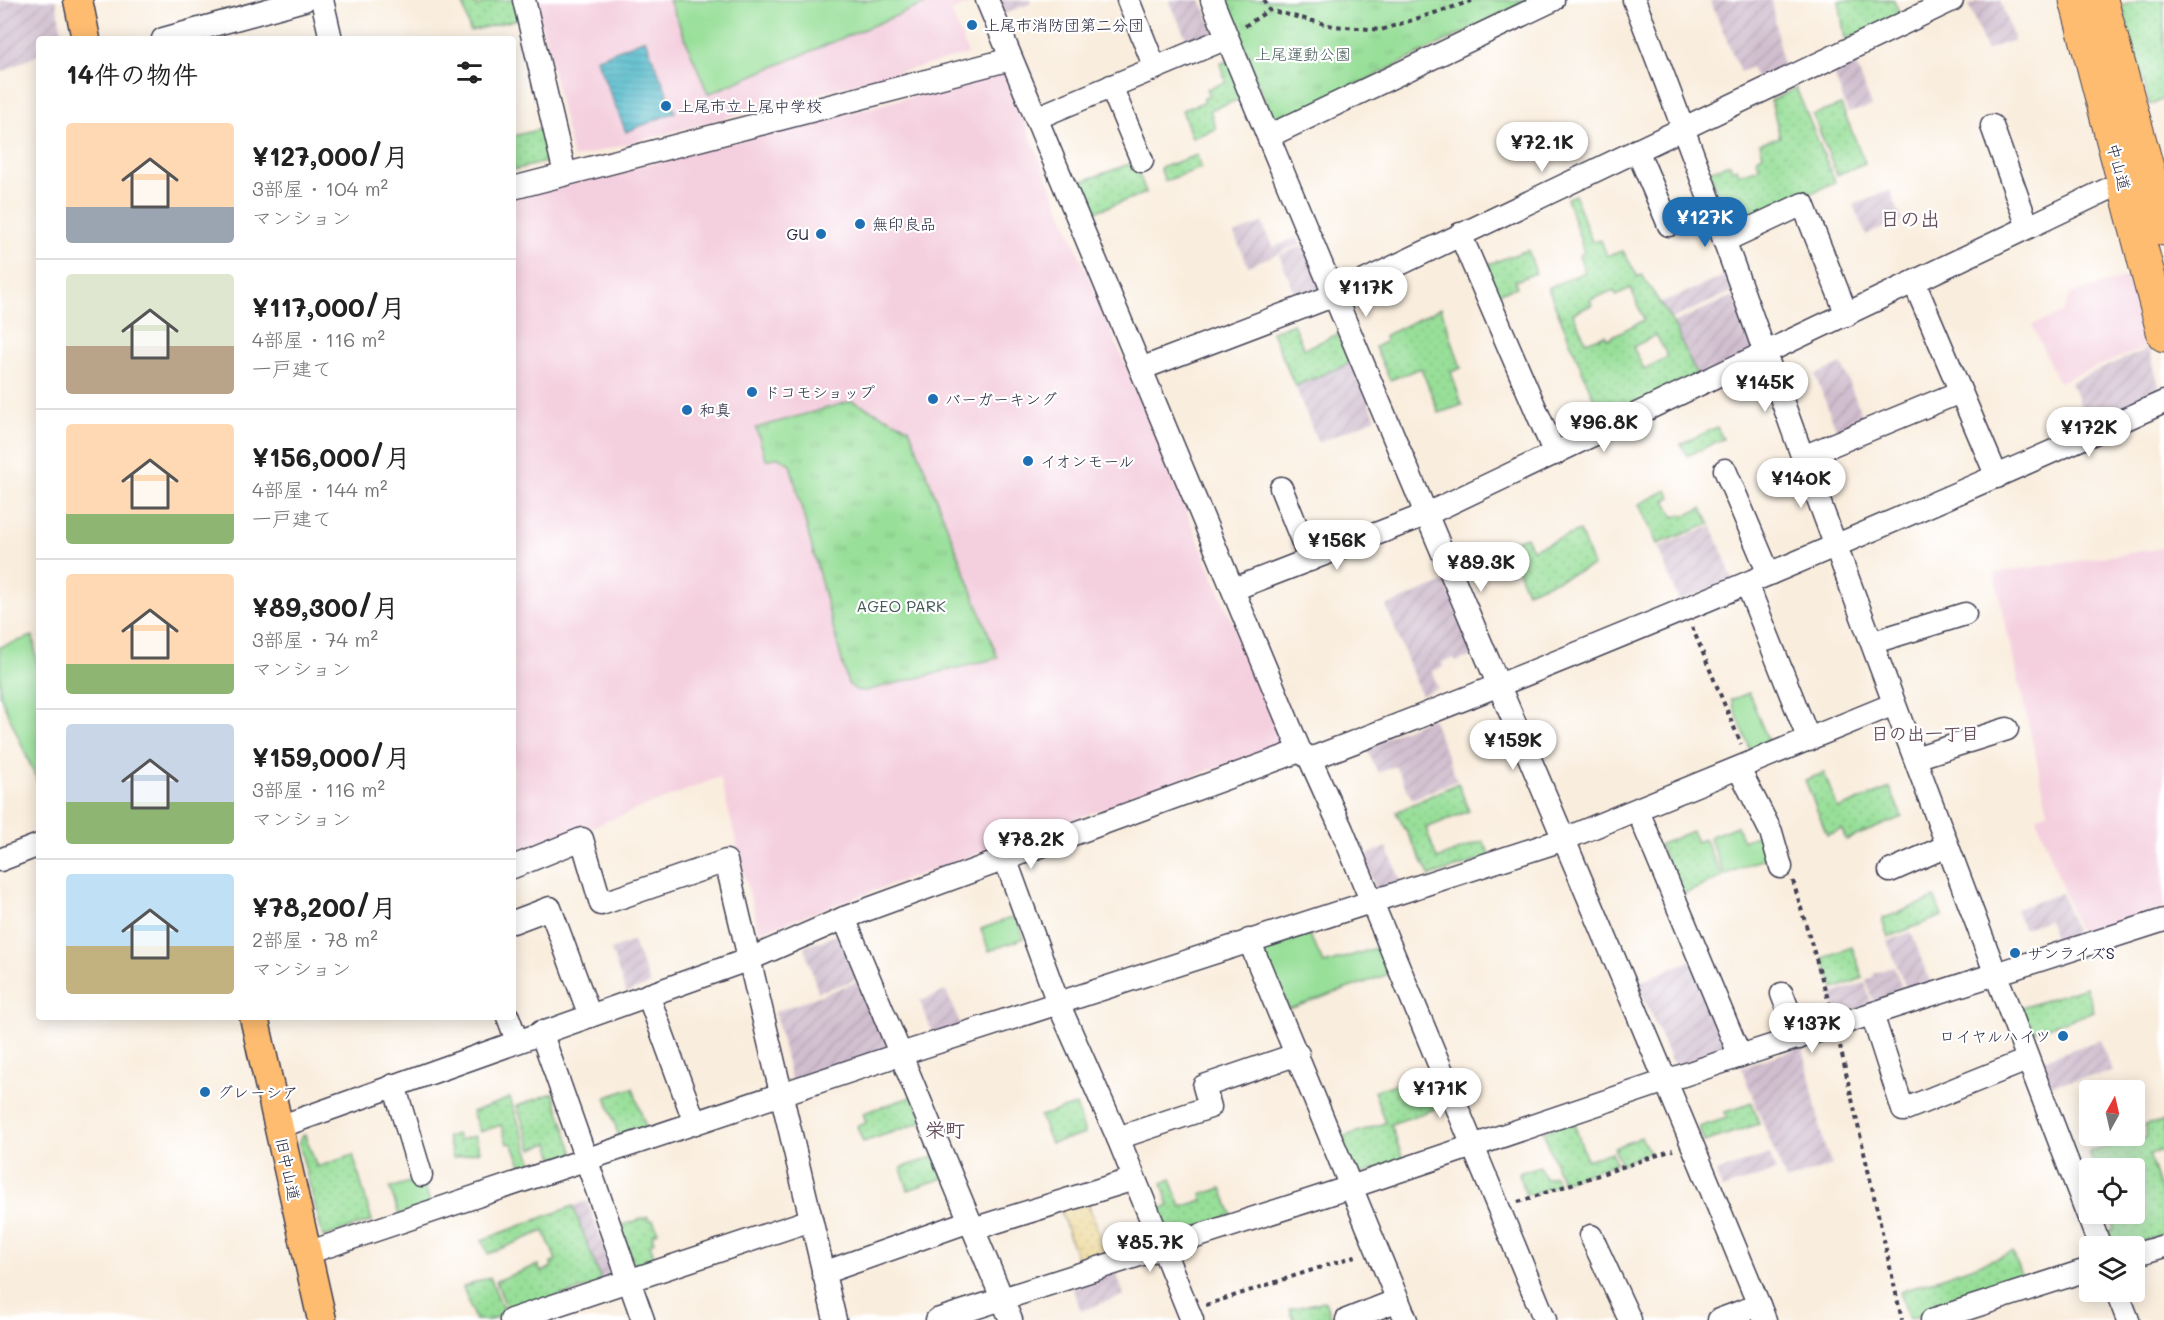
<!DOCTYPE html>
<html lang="ja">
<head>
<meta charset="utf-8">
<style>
	body { margin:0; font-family:Mali,"Klee One",sans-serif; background:#f6f6f6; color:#222; height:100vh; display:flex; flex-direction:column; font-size:22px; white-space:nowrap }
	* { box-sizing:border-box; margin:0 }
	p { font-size:20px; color:#767676 }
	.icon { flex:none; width:33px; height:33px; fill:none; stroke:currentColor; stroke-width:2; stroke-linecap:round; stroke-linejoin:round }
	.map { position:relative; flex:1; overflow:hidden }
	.panel { position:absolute; left:36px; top:36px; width:480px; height:984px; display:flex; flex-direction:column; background:#fff; border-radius:6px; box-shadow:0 3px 15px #0003 }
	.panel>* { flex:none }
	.needle { width:39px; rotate:8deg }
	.tools { position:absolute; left:2079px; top:1080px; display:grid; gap:12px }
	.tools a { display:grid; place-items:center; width:66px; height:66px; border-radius:6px; background:#fff; box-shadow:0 3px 15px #0003; font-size:30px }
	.price { position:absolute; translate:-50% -51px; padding:0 14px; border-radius:21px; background:#fff; color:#222; font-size:20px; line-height:39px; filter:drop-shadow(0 2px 3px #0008) }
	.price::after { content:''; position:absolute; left:50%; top:36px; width:18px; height:14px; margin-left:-9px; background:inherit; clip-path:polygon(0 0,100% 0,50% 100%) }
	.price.selected { background:#1f6fb2; color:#fff }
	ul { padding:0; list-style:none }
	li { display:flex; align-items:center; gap:18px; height:150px; padding:0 30px }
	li+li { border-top:2px solid #e0e0e0 }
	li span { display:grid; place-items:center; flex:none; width:168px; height:120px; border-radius:6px; color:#555 }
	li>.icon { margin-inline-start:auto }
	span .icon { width:72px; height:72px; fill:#fffc; stroke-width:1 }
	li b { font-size:26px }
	h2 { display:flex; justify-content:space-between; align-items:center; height:72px; padding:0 30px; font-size:26px }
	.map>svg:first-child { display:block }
	.built { fill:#f4cfde }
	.industrial { fill:url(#industrial-furrows) }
	.grass { fill:#98df99; stroke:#5d806a; stroke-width:1.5 }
	.sand { fill:url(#sand-dots); stroke:#887e6c; stroke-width:1.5 }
	.park { fill:url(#park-tufts); stroke:#5d806a; stroke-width:1.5 }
	.garden { fill:url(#garden-dots); stroke:#5d806a; stroke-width:1.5; fill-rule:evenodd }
	.water { fill:url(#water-rules); stroke:#376c82; stroke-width:1.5 }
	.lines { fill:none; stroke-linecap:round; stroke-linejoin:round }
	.minor-casing { stroke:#424053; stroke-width:25 }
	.major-casing { stroke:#424053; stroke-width:31 }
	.highway-casing { stroke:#424053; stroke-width:35 }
	.path { stroke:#424053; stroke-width:4; stroke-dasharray:4.5 4.5; stroke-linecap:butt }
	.minor { stroke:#fff; stroke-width:22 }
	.major { stroke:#fdbc70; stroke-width:28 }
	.highway { stroke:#fdbc70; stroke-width:33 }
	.poi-dot { fill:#1f6fb2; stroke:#fff; stroke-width:2 }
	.labels { text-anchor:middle; stroke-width:4.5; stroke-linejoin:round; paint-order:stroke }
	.poi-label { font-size:16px; fill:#22223b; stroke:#fff; text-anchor:start }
	.park-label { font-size:16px; fill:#455b57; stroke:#fff }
	.street-label { font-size:16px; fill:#22223b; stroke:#fff }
	.neighbourhood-label { font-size:18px; font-weight:bold; fill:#67505d; stroke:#fff }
	.quarter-label { font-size:20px; font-weight:bold; fill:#67505d; stroke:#fff }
</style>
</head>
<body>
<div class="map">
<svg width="2164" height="1320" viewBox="0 0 2164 1320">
	<defs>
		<pattern id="industrial-furrows" width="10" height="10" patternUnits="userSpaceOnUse" patternTransform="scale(1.5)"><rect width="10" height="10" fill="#d0bdce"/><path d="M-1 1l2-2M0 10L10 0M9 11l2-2" fill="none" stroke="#b2a2b2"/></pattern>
		<pattern id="sand-dots" width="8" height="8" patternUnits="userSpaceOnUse" patternTransform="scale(1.5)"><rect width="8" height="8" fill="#eeda9e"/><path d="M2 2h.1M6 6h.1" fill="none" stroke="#ccbb89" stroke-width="1.8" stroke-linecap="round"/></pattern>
		<pattern id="park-tufts" width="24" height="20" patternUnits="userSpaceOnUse" patternTransform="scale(1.5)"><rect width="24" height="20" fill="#98df99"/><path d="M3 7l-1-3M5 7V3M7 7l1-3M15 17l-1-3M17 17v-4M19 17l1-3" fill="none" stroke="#83bf85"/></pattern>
		<pattern id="garden-dots" width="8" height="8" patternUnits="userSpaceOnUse" patternTransform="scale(1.5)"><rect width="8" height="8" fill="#98df99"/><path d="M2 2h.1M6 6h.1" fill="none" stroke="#83bf85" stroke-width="1.8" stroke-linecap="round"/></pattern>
		<pattern id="water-rules" width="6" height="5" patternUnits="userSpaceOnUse" patternTransform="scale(1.5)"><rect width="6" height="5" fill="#4cb7c8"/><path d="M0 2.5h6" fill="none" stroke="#3f94a4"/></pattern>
	</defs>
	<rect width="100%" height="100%" fill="#fff"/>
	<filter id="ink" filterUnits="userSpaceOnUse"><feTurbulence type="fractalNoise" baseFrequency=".0167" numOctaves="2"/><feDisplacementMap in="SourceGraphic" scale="12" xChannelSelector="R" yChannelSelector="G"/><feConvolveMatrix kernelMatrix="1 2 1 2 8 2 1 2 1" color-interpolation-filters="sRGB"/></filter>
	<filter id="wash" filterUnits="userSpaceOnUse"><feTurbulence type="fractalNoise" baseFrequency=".008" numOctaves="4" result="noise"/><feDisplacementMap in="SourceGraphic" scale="24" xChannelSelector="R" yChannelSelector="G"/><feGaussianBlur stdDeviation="1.35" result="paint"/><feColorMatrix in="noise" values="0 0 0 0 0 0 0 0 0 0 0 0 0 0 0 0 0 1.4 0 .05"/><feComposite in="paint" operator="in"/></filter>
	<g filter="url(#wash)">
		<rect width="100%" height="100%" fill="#f9eddd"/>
		<g class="built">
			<polygon points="536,0 978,0 978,1 951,11 968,54 573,158"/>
			<polygon points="1004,73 1283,744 759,932 720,777 513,858 513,199"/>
			<polygon points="2127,277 2149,346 2058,382 2032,325 2063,313 2070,294"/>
			<polygon points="2164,548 2164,909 2081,937 2036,817 2048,811 1994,573"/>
		</g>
		<g class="industrial">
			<polygon points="0,0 56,0 63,39 39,39 39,54 0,73"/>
			<polygon points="995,0 1030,0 1031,3 1001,15"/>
			<polygon points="1169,0 1200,0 1215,32 1189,44"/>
			<polygon points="1710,0 1771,0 1783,68 1757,80 1751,67 1740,72"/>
			<polygon points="1983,0 2000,0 2014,40 1986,50 1969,5"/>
			<polygon points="1854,60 1872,106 1848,113 1833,71"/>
			<polygon points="1890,190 1902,220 1866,235 1853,205"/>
			<polygon points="1262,223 1273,247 1298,237 1301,244 1248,266 1234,234"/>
			<polygon points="1303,246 1321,287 1296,297 1279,255"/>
			<polygon points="1729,274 1736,290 1669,320 1661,303"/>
			<polygon points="1733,296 1758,351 1698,378 1673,323"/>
			<polygon points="2149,348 2161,394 2088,425 2071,382"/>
			<polygon points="1350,363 1376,418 1318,443 1295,386"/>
			<polygon points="1842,364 1865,423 1838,434 1815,375"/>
			<polygon points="1712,526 1733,580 1679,601 1658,547"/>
			<polygon points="1445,582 1474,655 1456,662 1454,658 1442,662 1443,667 1432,671 1438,688 1421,695 1386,606"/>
			<polygon points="1432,718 1457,780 1412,799 1395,766 1378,773 1365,746"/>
			<polygon points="1387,847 1402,884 1377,893 1363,856"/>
			<polygon points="2062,893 2077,937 2056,944 2048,920 2023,929 2016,909"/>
			<polygon points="1911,932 1931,984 1908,993 1887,941"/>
			<polygon points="842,933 862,978 818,992 804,947"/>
			<polygon points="633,941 650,984 626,993 611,950"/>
			<polygon points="1692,960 1731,1052 1683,1068 1671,1061 1638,983"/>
			<polygon points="1894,966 1905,996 1875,1006 1866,980 1874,977 1873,974"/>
			<polygon points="862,980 893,1050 792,1084 775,1012"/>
			<polygon points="1865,983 1872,1005 1838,1016 1831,994"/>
			<polygon points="946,991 962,1028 934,1037 920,1001"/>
			<polygon points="2100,1040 2113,1072 2045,1086 2036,1062"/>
			<polygon points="1803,1047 1824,1145 1832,1165 1786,1181 1741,1067"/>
			<polygon points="1770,1154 1776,1171 1722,1189 1716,1172"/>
			<polygon points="587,1201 616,1278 602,1283 573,1206"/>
			<polygon points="1116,1272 1124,1295 1081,1311 1072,1287"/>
		</g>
		<g class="grass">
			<polygon points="669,0 934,0 708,94"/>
			<polygon points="33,636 39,678 39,785 0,695 0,647"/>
			<polygon points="1749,693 1770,746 1752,754 1731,700"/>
			<polygon points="1737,826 1743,841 1758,835 1767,857 1724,875 1709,837"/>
			<polygon points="1016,916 1024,938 989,951 981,929"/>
			<polygon points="1307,930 1324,964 1379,947 1389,974 1289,1009 1259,948"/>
			<polygon points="422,1178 431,1205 399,1215 390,1188"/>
		</g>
		<polygon class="sand" points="1087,1201 1107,1256 1080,1266 1060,1210"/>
		<g class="park">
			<polygon points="1224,0 1529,0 1275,125"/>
			<polygon points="852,401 909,428 998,658 865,691 856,690 848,684 790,464 779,457 766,460 756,428"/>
		</g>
		<g class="garden">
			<polygon points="493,0 514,0 519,19 470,31 463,4 474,2 476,6"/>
			<polygon points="1839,0 1894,0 1901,17 1845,39"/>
			<polygon points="2142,0 2164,0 2164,99 2150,105 2122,6"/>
			<polygon points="1230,60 1243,98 1210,110 1216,129 1192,138 1182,110 1204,102 1204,98 1210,96 1207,89 1226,82 1220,64"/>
			<polygon points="1796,88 1835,182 1735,229 1728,225 1709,171 1730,164 1732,170 1737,168 1739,174 1759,168 1757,158 1763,155 1760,143 1780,137 1771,101"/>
			<polygon points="1841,105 1865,163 1837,175 1813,115"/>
			<polygon points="541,129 550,161 513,170 513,136"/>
			<polygon points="1197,155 1201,168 1165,181 1160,168"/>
			<polygon points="1135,162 1146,193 1091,213 1080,182"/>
			<path d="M1575,195L1592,242L1601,240L1607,256L1623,251L1638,277L1642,275L1673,323L1698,378L1603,421L1548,288L1585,272L1579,256L1584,252L1567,198ZM1631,288L1644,320L1607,339L1605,335L1586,342L1573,313L1592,305L1590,300L1614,290L1616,295ZM1656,335L1668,357L1644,369L1633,347Z"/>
			<polygon points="1528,250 1536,273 1515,281 1517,287 1496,294 1486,265"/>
			<polygon points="1441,308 1461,368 1451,372 1462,405 1439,413 1421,368 1390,380 1375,347 1385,342 1384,336"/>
			<polygon points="1293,323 1304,349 1338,334 1350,363 1295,386 1272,332"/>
			<polygon points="1717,427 1723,439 1687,456 1681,444"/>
			<polygon points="1667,490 1671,498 1665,500 1674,517 1682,514 1684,516 1702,508 1710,524 1657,544 1639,504"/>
			<polygon points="1580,531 1593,566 1527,592 1507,544 1526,537 1532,549"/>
			<polygon points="1824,773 1838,809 1890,788 1902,817 1846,840 1842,829 1827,835 1805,780"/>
			<polygon points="1458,783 1469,811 1426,828 1437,859 1483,841 1491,857 1430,876 1396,812"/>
			<polygon points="1692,831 1697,842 1704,839 1722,877 1682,895 1659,845"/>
			<polygon points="1935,898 1942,916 1888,937 1882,919"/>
			<polygon points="1852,947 1863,978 1834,989 1823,958"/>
			<polygon points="2086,987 2094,1012 2026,1034 2018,1009"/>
			<polygon points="1435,1071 1447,1105 1391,1124 1403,1160 1353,1177 1339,1138 1385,1123 1374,1091"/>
			<polygon points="633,1088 647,1131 620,1140 606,1097"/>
			<polygon points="553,1093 574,1154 555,1161 549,1143 532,1149 517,1106"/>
			<polygon points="914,1096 923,1122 863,1142 857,1126 866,1123 863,1113"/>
			<polygon points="510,1098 535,1170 525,1174 512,1143 507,1144 501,1125 480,1132 472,1112"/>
			<polygon points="1752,1103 1759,1124 1704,1142 1699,1127 1727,1118 1725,1112"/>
			<polygon points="1076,1105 1085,1134 1051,1143 1040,1116"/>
			<polygon points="1573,1121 1587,1160 1612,1152 1616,1163 1562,1182 1543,1131"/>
			<polygon points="2164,1121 2164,1150 2149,1154 2164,1203 2164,1235 2125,1246 2106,1246 2101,1235 2114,1230 2109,1214 2134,1214 2134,1168 2094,1168 2089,1152 2147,1137 2144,1125"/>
			<polygon points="457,1134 459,1140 475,1136 480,1151 453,1158 447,1137"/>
			<polygon points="305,1135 317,1167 353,1155 372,1221 323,1237 299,1144 302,1136"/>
			<polygon points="1641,1137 1649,1152 1621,1164 1614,1148"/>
			<polygon points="936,1156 944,1178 908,1190 901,1168"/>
			<polygon points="1540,1166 1545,1179 1555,1176 1558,1185 1526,1196 1519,1173"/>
			<polygon points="1171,1179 1181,1207 1203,1200 1201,1195 1222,1188 1232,1215 1164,1238 1154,1211 1169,1206 1162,1183"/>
			<polygon points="573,1206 602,1283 508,1312 496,1281 538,1265 541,1272 552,1267 551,1263 556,1260 544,1231 488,1254 482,1240"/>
			<polygon points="648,1217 649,1221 653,1220 658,1232 652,1234 654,1242 650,1244 656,1262 644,1266 633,1264 620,1226"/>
			<polygon points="2013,1252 2022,1279 1909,1319 1900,1292"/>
			<polygon points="490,1277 505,1314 490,1320 475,1320 463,1287"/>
			<polygon points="1325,1301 1331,1320 1294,1320 1290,1309"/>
		</g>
		<polygon class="water" points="645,39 675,112 626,132 596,59"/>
	</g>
	<g filter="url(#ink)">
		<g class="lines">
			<defs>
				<g id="minor">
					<polyline points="322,0 331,39"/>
					<polyline points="524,0 565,174"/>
					<polyline points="987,0 1300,751 1310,759 1342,830 1545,1320"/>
					<polyline points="1128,0 1155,68"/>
					<path d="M1212,0C1392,442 1584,879 1765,1320"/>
					<path d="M1634,0C1694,151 1747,305 1803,458C1901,721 1998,985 2100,1246"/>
					<polyline points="163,39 304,0"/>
					<polyline points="1111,86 1142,161"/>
					<polyline points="1036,118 1227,38"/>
					<polyline points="1992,126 2028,227"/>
					<polyline points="1269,136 1553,0"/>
					<polyline points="1637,150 1669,225"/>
					<polyline points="513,188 1011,59"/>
					<polyline points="1460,234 1555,454"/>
					<polyline points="1724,241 1803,204 1847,315"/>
					<polyline points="1914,282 1997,477"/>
					<polyline points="1143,368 1335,295 1952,0"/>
					<polyline points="1803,457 1960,392"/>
					<polyline points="1725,470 1769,574"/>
					<polyline points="1281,488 1310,560"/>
					<polyline points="1747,584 1809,740"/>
					<polyline points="1234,589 1425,515 2123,182"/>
					<polyline points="1874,642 1965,614"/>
					<polyline points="1915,758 2007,729"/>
					<path d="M1310,759C1599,649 1882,528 2164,402"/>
					<polyline points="1739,769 1771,832 1781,867"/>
					<polyline points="1638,811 1740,1056"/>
					<polyline points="1005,858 1058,1003 1118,1138 1192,1320"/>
					<polyline points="0,860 39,845"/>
					<polyline points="513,867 582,839 601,904 726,861 835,1320"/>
					<polyline points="1890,871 1947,846"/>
					<polyline points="844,918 1011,1320"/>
					<polyline points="513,922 550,908 590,1016"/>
					<polyline points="1249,940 1406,1320"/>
					<polyline points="1782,994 1799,1038"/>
					<polyline points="648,995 695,1123"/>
					<polyline points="1872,1014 1903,1110 2027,1060"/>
					<polyline points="508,1017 517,1041"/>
					<polyline points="541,1032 643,1320"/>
					<polyline points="394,1085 421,1175"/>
					<polyline points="279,1127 750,959 844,918 1300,751"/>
					<polyline points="1118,1138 1210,1107 1204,1086 1298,1054"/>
					<polyline points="973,1229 1134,1179"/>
					<polyline points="1591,1236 1630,1320"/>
					<polyline points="307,1253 901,1054 1562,840 1894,704"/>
					<polyline points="2134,1255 2164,1246"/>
					<polyline points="823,1273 970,1221"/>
					<polyline points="2117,1292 2128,1320"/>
					<polyline points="511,1320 811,1220"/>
					<polyline points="937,1320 1351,1187 1740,1056 2164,920"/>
					<polyline points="1347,1320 1398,1300"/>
					<polyline points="1719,1320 1759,1305"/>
					<polyline points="1932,1320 2090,1269"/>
				</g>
				<g id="major">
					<polyline points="78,0 86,39"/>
					<polyline points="254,1017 322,1320"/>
				</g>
				<g id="highway">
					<polyline points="2076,0 2164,335"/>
					<polyline points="2101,0 2164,229"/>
				</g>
			</defs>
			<use href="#minor" class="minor-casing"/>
			<use href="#major" class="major-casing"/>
			<use href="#highway" class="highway-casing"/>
			<g class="path">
				<polyline points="1264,0 1269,10"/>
				<polyline points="1245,26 1269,10 1333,26 1381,30 1475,0"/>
				<polyline points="1692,627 1741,744"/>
				<polyline points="1793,881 1830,1006"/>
				<polyline points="1840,1046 1902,1320"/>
				<polyline points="1518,1202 1673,1150"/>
				<polyline points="1206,1305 1358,1255"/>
			</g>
			<use href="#minor" class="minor"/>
			<use href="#major" class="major"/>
			<use href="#highway" class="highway"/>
		</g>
	</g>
	<g class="poi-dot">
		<circle cx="972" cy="25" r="6"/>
		<circle cx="666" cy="106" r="6"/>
		<circle cx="860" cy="224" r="6"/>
		<circle cx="821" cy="234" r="6"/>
		<circle cx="752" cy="392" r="6"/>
		<circle cx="933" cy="399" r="6"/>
		<circle cx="687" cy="410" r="6"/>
		<circle cx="1028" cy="461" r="6"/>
		<circle cx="2015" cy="953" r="6"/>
		<circle cx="2063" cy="1036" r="6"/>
		<circle cx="205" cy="1092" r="6"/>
	</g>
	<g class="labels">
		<g class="poi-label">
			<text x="984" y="31">上尾市消防団第二分団</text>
			<text x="678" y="112">上尾市立上尾中学校</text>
			<text x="872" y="230">無印良品</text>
			<text x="809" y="240" text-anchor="end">GU</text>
			<text x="764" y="398">ドコモショップ</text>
			<text x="945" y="405">バーガーキング</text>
			<text x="699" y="416">和真</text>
			<text x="1040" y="467">イオンモール</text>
			<text x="2027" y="959">サンライズS</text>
			<text x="2051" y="1042" text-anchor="end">ロイヤルハイツ</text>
			<text x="217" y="1098">グレーシア</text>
		</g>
		<g class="park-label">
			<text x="1303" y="60">上尾運動公園</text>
			<text x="901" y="612">AGEO PARK</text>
		</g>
		<g class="street-label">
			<text transform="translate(2119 167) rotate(75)" y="6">中山道</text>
			<text transform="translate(288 1169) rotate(78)" y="6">旧中山道</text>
		</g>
		<g class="neighbourhood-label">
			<text x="1925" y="740">日の出一丁目</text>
		</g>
		<g class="quarter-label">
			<text x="1910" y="226">日の出</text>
			<text x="945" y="1137">栄町</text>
		</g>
	</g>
</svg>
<div class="tools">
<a><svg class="needle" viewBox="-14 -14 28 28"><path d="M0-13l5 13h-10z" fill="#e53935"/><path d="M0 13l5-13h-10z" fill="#767676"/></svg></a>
<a><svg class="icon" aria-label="locate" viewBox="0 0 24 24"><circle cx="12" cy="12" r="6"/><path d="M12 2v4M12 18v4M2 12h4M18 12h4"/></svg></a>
<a><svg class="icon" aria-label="layers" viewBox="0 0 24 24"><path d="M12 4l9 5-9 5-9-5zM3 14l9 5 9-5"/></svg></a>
</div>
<b class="price" style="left:1542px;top:173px">¥72.1K</b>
<b class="price selected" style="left:1705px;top:248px">¥127K</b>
<b class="price" style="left:1366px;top:318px">¥117K</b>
<b class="price" style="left:1765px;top:413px">¥145K</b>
<b class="price" style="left:1604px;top:453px">¥96.8K</b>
<b class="price" style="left:2089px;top:458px">¥172K</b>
<b class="price" style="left:1801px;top:509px">¥140K</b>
<b class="price" style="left:1337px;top:571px">¥156K</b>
<b class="price" style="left:1481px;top:593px">¥89.3K</b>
<b class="price" style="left:1513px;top:771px">¥159K</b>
<b class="price" style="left:1031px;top:870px">¥78.2K</b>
<b class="price" style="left:1812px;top:1054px">¥137K</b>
<b class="price" style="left:1440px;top:1119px">¥171K</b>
<b class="price" style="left:1150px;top:1273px">¥85.7K</b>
<section class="panel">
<h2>14件の物件<svg class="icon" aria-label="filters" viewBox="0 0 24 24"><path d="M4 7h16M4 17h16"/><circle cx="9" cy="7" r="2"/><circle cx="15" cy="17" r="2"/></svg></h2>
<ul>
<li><span style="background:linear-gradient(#ffd9b3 70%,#9aa5b1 0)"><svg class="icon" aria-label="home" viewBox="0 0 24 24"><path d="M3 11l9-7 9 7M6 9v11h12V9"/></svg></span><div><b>¥127,000/月</b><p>3部屋 · 104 m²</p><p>マンション</p></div></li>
<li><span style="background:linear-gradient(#dfe7d0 60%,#b9a48a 0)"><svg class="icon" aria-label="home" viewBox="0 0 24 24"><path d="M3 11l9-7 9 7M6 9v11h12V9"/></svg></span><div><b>¥117,000/月</b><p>4部屋 · 116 m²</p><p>一戸建て</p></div></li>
<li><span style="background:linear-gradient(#ffd9b3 75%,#8fb573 0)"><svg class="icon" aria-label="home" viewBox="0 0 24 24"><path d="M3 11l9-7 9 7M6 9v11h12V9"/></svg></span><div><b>¥156,000/月</b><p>4部屋 · 144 m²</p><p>一戸建て</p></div></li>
<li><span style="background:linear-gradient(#ffd9b3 75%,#8fb573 0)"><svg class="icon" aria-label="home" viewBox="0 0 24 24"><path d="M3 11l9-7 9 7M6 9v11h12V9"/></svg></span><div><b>¥89,300/月</b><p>3部屋 · 74 m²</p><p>マンション</p></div></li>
<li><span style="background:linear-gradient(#c9d6e8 65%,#8fb573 0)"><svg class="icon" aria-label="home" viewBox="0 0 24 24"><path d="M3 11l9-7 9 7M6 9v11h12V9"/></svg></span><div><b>¥159,000/月</b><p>3部屋 · 116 m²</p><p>マンション</p></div></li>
<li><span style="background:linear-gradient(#bfe0f5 60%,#c2b280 0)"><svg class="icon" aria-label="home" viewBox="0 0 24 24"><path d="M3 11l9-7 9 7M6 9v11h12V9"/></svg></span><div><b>¥78,200/月</b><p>2部屋 · 78 m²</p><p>マンション</p></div></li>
</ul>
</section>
</div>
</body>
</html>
